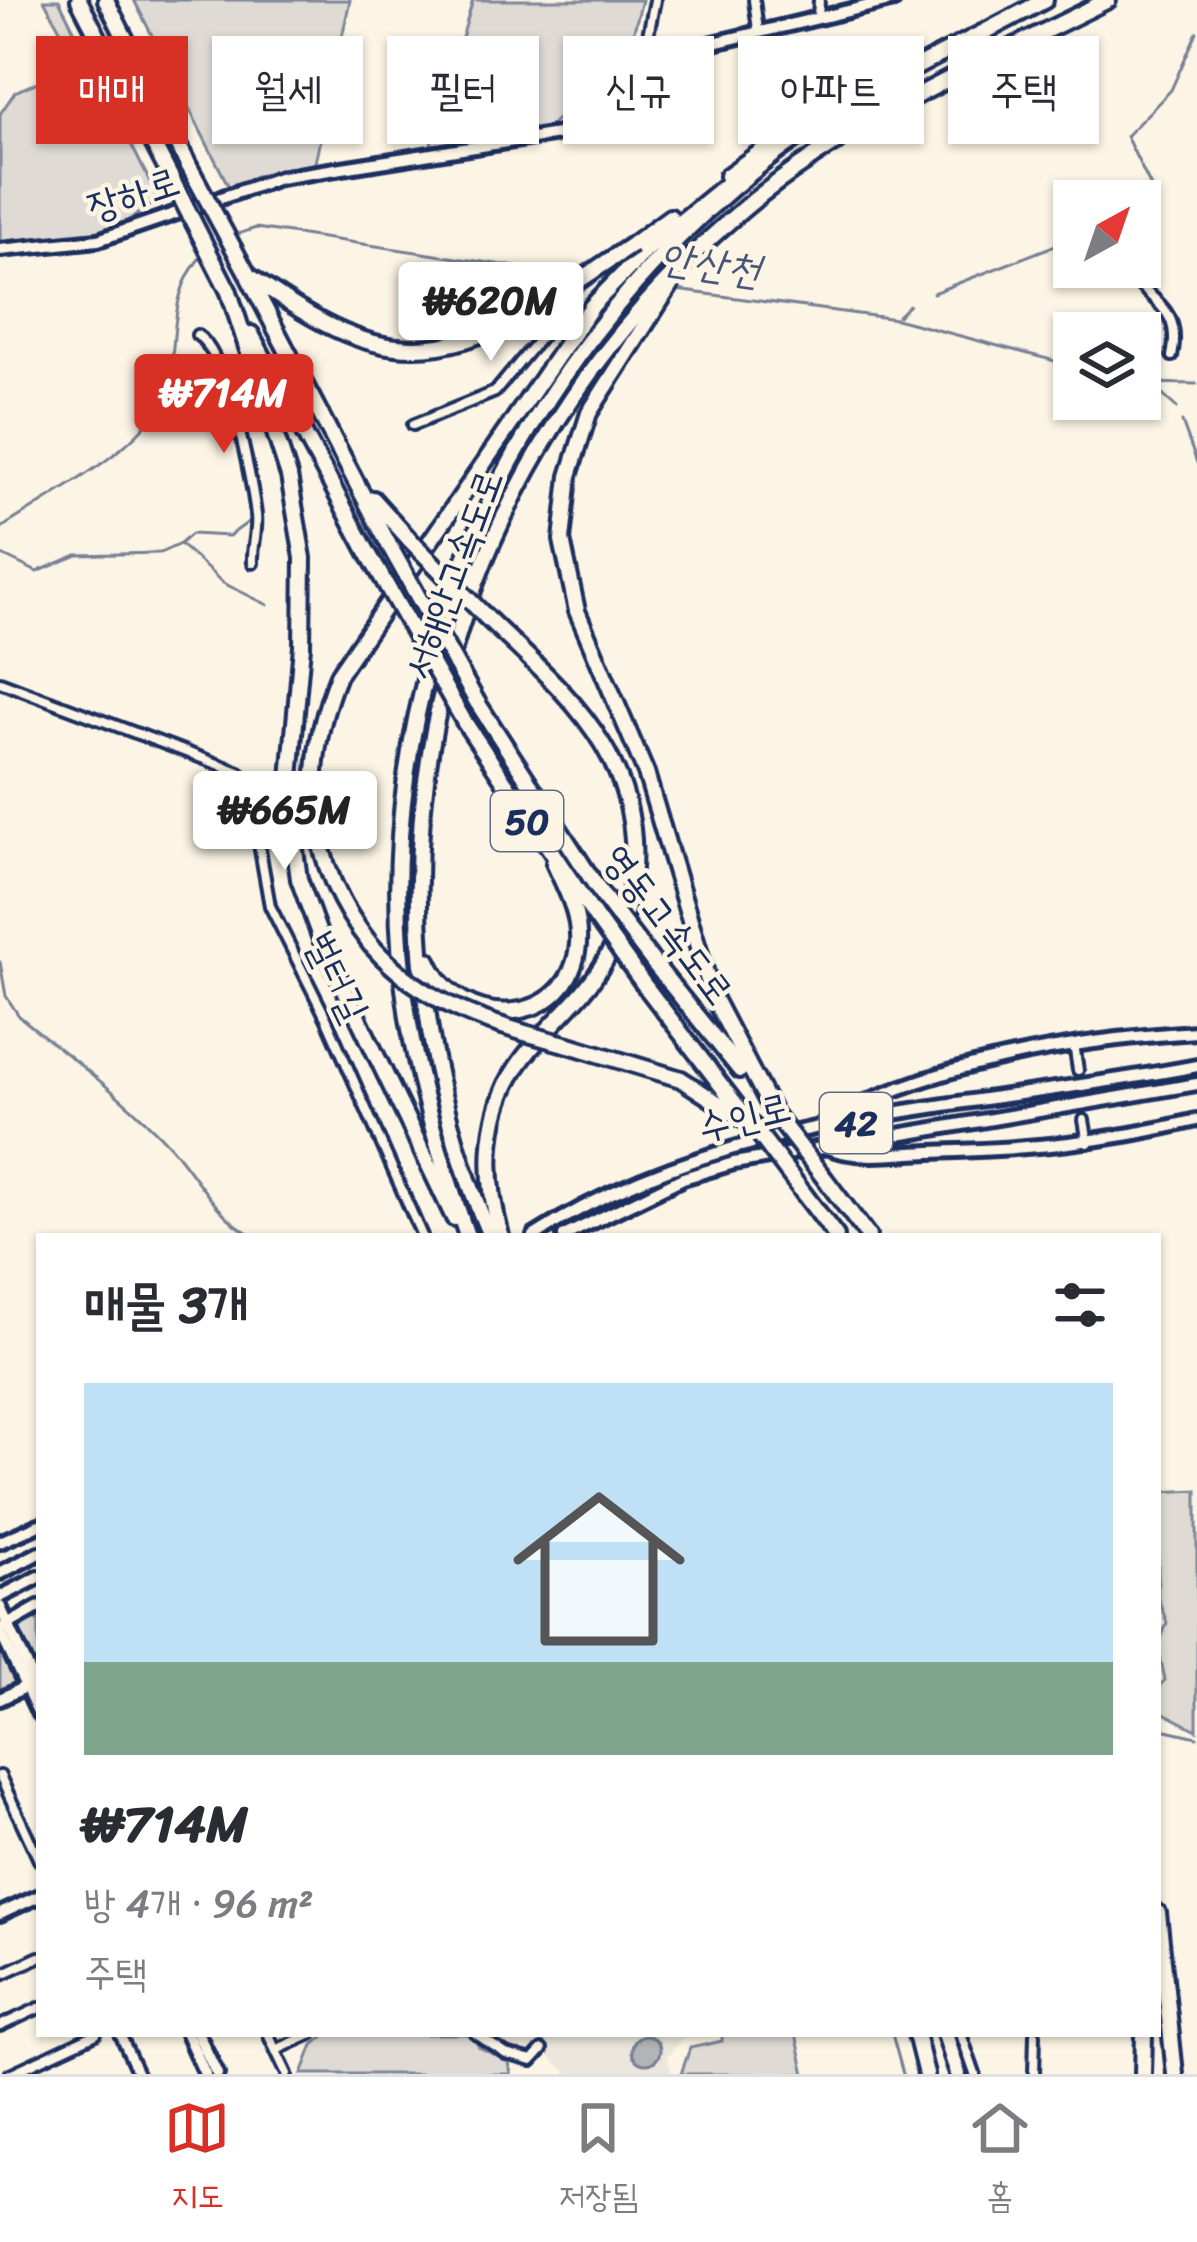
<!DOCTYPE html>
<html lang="ko">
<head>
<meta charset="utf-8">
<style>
	body { margin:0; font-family:Sriracha,"Poor Story",sans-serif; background:#f7f7f7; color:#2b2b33; height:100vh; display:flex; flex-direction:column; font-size:45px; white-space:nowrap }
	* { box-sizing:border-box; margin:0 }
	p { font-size:39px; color:#7c7c81 }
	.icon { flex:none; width:66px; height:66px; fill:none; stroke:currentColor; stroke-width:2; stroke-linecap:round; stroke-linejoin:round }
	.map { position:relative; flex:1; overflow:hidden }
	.details { position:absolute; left:36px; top:1233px; width:1125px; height:804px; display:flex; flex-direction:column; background:#fff; border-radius:0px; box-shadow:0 3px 9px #0004 }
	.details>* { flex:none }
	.hud { position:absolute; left:36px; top:36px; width:1125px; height:108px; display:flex; gap:24px }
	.needle { width:78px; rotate:40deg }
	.buttons { position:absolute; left:1053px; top:180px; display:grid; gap:24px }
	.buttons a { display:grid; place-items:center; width:108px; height:108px; border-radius:0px; background:#fff; box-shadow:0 3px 9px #0004; font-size:60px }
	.price { position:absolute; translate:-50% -102px; padding:0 27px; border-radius:12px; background:#fff; color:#222; font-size:39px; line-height:78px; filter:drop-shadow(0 3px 6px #0008) }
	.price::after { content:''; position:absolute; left:50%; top:72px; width:36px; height:27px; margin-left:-18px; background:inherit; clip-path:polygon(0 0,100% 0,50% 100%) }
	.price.on { background:#d93025; color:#fff }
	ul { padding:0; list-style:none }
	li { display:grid; align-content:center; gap:24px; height:636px; padding:0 48px }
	li span { display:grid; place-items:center; height:372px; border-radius:0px; color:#555 }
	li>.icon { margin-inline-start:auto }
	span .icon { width:216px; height:216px; fill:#fffc; stroke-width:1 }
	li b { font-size:51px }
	h2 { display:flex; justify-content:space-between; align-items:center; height:144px; padding:0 48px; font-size:51px }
	.tag { padding:0 42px; border-radius:0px; background:#fff; box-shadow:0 3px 9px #0004; font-size:42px; line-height:108px }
	.tag.on { background:#d93025; color:#fff }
	.tabs { display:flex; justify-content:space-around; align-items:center; height:168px; border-top:3px solid #e1e1e2; background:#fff; font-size:33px; color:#7c7c81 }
	.tabs a { display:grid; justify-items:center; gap:6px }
	.tabs .on { color:#d93025 }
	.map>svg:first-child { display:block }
	.built { fill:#ece7dc }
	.green { fill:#dfdbd4; stroke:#7d8599; stroke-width:3 }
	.water { fill:#b2b4b8; stroke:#767f94; stroke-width:3 }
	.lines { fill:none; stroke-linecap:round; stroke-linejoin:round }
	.stream { stroke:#767f94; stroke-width:3 }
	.street-tunnel { stroke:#cfcdca; stroke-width:8; stroke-dasharray:8 4; stroke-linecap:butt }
	.street-casing { stroke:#1b2f5e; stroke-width:16 }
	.secondary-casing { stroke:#1b2f5e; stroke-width:20 }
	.primary-casing { stroke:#1b2f5e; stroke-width:20 }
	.highway-casing { stroke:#1b2f5e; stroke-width:22 }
	.street { stroke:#fcf5e5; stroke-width:8 }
	.secondary { stroke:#fcf5e5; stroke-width:10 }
	.primary { stroke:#fcf5e5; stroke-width:10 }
	.highway { stroke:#fcf5e5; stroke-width:14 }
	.highway-bridge-casing { stroke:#1b2f5e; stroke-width:22; stroke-linecap:butt }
	.highway-bridge { stroke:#fcf5e5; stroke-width:14 }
	.labels { text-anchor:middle; stroke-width:9; stroke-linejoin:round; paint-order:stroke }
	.shield { fill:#fcf5e5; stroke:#5e6a86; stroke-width:3 }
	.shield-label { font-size:36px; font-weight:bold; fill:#1b2f5e }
	.street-label { font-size:39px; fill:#1b2f5e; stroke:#fcf5e5 }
	.water-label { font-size:42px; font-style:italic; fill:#485779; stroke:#fcf5e5 }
</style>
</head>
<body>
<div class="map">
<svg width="1197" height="2074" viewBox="0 0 1197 2074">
	<rect width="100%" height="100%" fill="#fcf5e5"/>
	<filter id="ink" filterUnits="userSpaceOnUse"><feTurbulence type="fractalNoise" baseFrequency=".00833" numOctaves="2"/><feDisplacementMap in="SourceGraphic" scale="24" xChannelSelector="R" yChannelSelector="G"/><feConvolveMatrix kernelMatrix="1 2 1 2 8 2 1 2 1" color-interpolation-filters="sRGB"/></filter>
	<g filter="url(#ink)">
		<polygon class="built" points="484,2034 686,2034 667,2057 672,2074 569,2074 538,2047 530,2053 507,2048"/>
		<g class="green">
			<polygon points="44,0 59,0 159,200 101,238 0,248 0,114 15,92 79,64"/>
			<polygon points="134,0 350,0 313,172 256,176 229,187"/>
			<polygon points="473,0 642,0 625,65 534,138 427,157"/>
			<polygon points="1197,1490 1197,1730 1158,1710 1158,1687 1165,1680 1158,1646 1167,1623 1158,1598 1158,1492"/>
			<polygon points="39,1618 39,1667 0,1693 0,1639"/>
			<polygon points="326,2034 472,2034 479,2047 509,2062 511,2074 302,2074 313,2045"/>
			<polygon points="722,2034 796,2034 805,2074 681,2074 690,2048 722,2041"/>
		</g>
		<circle class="water" cx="646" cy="2050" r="14"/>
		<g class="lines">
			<g class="stream">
				<polyline points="1137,201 1151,187 1126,136 1171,90 1197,32"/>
				<polyline points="232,236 256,228 577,276"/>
				<polyline points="676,290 896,319 1074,366"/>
				<polyline points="933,293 1074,238"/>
				<polyline points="898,316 909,305"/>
				<polyline points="1140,383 1197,384"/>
				<polyline points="1156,389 1177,408"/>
				<polyline points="1182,422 1197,463"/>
				<path d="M0,529C46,498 127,457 156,411C187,359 158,303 204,253"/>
				<polyline points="180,544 191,534 229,536 254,518"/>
				<polyline points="0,554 37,572 77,555 160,553 180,544 223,583 268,605"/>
				<polyline points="0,689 1,689"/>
				<polyline points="11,693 44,703"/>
				<polyline points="101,724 133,737"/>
				<polyline points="149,743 202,764"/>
				<path d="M0,962L6,996L19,1016C70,1058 125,1097 170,1146C198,1178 215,1215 253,1236"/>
				<polyline points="328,1236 332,1236"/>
				<polyline points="1158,1728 1197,1737"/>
				<polyline points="892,2034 903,2074"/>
			</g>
			<polyline class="street-tunnel" points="1078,1070 1084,1120"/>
			<defs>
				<g id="street">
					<polyline points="754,0 758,30"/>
					<polyline points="818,18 819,0"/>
					<polyline points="640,76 655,0"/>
					<polyline points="1103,201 1112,195"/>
					<path d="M1123,267C1149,302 1183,306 1172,356"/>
					<path d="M197,335C227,352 252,480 256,515C258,530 252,547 253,563"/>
					<polyline points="413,425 495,392 563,310 565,289"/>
					<polyline points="0,682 239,772 249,788 270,906 327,1020 422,1236"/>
					<polyline points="1074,1044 1078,1070"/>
					<polyline points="1084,1120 1088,1143"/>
					<polyline points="0,1776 39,1860"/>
					<polyline points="0,1975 39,1957"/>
					<polyline points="0,2026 39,2008"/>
					<polyline points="120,2034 138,2074"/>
					<polyline points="268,2034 287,2074"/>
					<polyline points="476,2034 506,2054 532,2061 542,2050"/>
					<polyline points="961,2034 975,2074"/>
					<polyline points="276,2050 311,2034"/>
					<polyline points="10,2074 96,2034"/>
					<polyline points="1034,2074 1035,2034"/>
				</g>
				<g id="secondary">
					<polyline points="0,250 98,240 279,178 564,133 680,51 894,0"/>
					<polyline points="0,1607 39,1692"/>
					<polyline points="0,1631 39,1714"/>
					<polyline points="0,1699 31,1684"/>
					<polyline points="0,1914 39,1896"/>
					<polyline points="187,2034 205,2074"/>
					<polyline points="198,2034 217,2074"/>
				</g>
				<g id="primary">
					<path d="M819,1127C919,1064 1081,1039 1197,1032"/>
					<path d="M829,1148C860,1160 898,1153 930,1152C1026,1149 1104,1143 1197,1120"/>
					<path d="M534,1236C728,1110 975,1109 1197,1066"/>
					<polyline points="564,1236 683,1178 734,1163 1197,1084"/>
					<polyline points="0,1542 39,1525"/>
					<polyline points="0,1573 39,1553"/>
					<polyline points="0,1597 39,1577"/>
					<polyline points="0,1629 39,1607"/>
				</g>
				<g id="highway">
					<polyline points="79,0 173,182"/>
					<polyline points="106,0 189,166"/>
					<polyline points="727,176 815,113 855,96"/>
					<polyline points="632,245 670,217"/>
					<path d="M248,275C362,356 423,377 550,300"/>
					<polyline points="249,278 389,545"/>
					<polyline points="672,283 589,413 569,476 562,540 577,611 646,773 713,997 773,1112"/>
					<polyline points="229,292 289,476 303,558 302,646 288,800 299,879 322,942 454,1218"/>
					<polyline points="251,334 368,553"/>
					<polyline points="373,499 410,540"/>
					<path d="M486,617C526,656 574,696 603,745C650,824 642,922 583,992C557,1022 525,1048 507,1084C484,1133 487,1185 501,1236"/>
					<polyline points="477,702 602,895"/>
					<polyline points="465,723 594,915"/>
					<path d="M371,945C306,864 300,770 338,675L592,306L645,251L737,176"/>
					<path d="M428,960C459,1034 571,1028 578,944C580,914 566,889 554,863"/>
					<polyline points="653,962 740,1070"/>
					<polyline points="645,986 737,1106"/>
					<polyline points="569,1045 681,1079 753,1126"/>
					<polyline points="825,1179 868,1236"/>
					<polyline points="804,1194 836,1236"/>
					<path d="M467,1236C442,1165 420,1092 408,1018C357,694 509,362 763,163C847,97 951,51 1045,0"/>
					<path d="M490,1236C333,869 443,459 747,206C854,118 985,62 1108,0"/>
					<polyline points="1158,1913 1175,2074"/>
					<polyline points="916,2034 926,2074"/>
					<polyline points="945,2034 958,2074"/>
					<polyline points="1143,2074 1144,2034"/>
				</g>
			</defs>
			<use href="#street" class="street-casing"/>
			<use href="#secondary" class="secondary-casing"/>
			<use href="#primary" class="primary-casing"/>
			<use href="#highway" class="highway-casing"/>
			<use href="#street" class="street"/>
			<use href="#secondary" class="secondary"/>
			<use href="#primary" class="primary"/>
			<use href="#highway" class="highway"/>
			<defs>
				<g id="highway-bridge">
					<polyline points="189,166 248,275"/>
					<polyline points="173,182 229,292"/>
					<polyline points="550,300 632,245"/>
					<polyline points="410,540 486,617"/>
					<polyline points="389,545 477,702"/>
					<polyline points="368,553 465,723"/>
					<polyline points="602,895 653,962"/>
					<polyline points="594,915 645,986"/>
					<path d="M371,945C424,1006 493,1025 569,1045"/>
					<polyline points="773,1112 825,1179"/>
					<polyline points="753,1126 804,1194"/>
				</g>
			</defs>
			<use href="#highway-bridge" class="highway-bridge-casing"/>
			<use href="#highway-bridge" class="highway-bridge"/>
		</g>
	</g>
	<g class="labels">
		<g class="shield">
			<rect x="491" y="791" width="72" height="60" rx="9"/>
			<rect x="820" y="1093" width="72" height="60" rx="9"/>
		</g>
		<g class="shield-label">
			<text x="527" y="834">50</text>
			<text x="856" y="1136">42</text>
		</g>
		<g class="street-label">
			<text transform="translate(133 193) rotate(-18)" y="14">장하로</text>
			<text transform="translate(452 574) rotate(-70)" y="14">서해안고속도로</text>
			<text transform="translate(669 924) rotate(53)" y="14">영동고속도로</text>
			<text transform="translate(338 976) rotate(64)" y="14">벌터길</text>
			<text transform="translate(744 1116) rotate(-14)" y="14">수인로</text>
		</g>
		<g class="water-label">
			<text transform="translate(710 263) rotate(8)" y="15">안산천</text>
		</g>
	</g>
</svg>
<div class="buttons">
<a><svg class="needle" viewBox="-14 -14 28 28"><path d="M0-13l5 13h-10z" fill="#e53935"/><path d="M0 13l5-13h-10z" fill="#7c7c81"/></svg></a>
<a><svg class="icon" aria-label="layers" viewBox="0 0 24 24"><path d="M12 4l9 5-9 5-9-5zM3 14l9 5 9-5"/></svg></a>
</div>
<b class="price" style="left:491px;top:364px">₩620M</b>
<b class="price on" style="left:224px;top:456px">₩714M</b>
<b class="price" style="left:285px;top:873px">₩665M</b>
<div class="hud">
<a class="tag on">매매</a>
<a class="tag">월세</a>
<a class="tag">필터</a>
<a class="tag">신규</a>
<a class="tag">아파트</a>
<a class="tag">주택</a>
</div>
<section class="details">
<h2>매물 3개<svg class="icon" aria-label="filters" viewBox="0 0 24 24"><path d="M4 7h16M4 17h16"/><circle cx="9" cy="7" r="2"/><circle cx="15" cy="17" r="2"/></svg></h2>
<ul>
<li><span style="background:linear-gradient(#bfe0f5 75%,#7fa58c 0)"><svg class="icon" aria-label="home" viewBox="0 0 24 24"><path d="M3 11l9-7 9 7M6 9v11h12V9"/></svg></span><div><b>₩714M</b><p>방 4개 · 96 m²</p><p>주택</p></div></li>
</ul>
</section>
</div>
<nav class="tabs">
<a class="on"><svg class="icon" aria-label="map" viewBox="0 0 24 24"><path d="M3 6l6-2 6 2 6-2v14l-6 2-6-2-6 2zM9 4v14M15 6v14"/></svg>지도</a>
<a><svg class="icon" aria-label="saved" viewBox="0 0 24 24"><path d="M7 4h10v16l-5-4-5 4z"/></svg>저장됨</a>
<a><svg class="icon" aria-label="home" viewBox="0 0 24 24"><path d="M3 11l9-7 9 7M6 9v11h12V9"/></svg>홈</a>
</nav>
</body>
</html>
